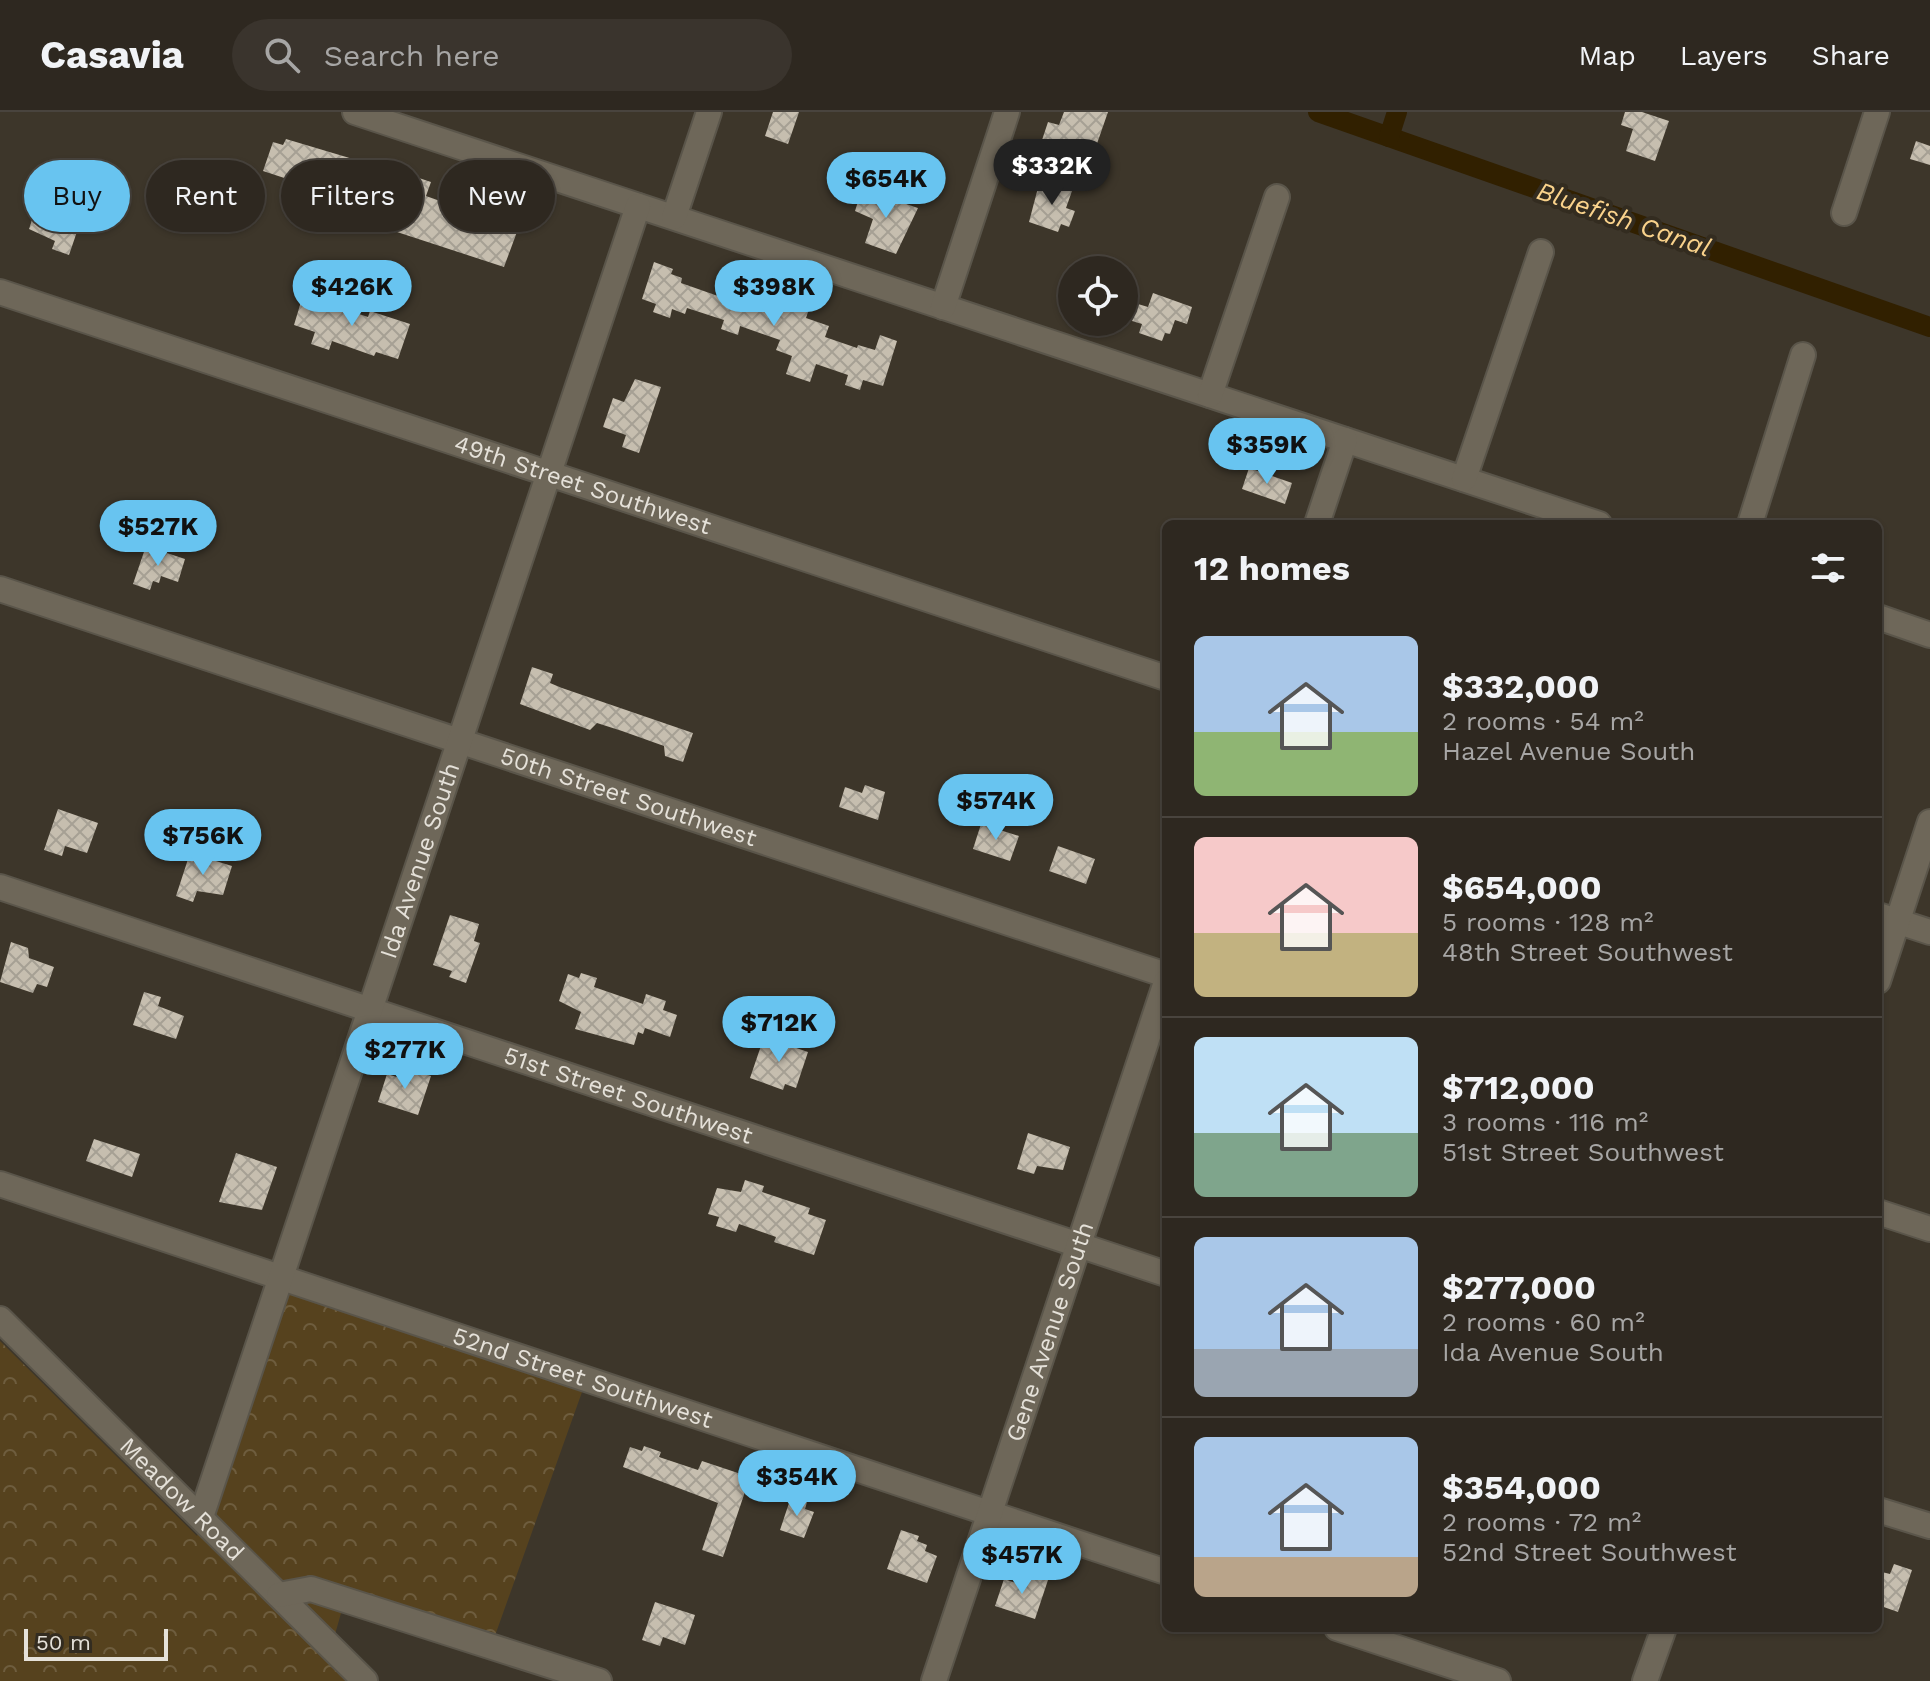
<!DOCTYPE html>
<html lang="en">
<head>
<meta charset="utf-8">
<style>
	body { margin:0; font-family:"Work Sans",sans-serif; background:#3a342d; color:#f1f3f6; height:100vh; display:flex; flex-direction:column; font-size:30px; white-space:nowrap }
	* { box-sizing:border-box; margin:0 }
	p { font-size:26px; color:#a7a6a5 }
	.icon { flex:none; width:44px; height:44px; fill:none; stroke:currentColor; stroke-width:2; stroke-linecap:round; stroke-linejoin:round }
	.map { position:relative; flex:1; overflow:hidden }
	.details { position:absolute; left:1162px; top:408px; width:720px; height:1112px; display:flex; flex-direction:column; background:#2e2820; border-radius:12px; box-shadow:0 2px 6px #0004,0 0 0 2px #49443e }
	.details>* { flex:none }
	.guide { position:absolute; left:24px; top:48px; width:760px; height:72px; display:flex; gap:16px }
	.fabs { position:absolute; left:1058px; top:144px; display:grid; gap:16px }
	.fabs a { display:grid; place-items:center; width:80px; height:80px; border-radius:50%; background:#2e2820; box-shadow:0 2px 6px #0004,0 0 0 2px #49443e; font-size:40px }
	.scale { position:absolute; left:24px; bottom:20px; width:144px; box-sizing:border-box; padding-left:8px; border:4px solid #e5e1d9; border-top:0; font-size:22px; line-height:28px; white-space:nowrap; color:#e5e1d9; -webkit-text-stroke:6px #332c20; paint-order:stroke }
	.price { position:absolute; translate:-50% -68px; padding:0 18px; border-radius:28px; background:#68c4f0; color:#111; font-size:26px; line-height:52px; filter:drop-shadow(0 2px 4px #0008) }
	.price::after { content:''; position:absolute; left:50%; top:48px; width:24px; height:18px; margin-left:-12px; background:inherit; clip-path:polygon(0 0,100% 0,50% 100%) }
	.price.selected { background:#222; color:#fff }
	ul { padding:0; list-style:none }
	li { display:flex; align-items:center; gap:24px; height:200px; padding:0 32px }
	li+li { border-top:2px solid #49443e }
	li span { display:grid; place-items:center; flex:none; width:224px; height:160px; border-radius:12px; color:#555 }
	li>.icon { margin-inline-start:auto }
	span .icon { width:96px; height:96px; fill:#fffc; stroke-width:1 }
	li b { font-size:34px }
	h2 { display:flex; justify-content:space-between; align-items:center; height:96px; padding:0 32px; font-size:34px }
	.pill { padding:0 28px; border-radius:36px; background:#2e2820; box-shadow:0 2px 6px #0004,0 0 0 2px #49443e; font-size:28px; line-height:72px }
	.pill.selected { background:#68c4f0; color:#111 }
	header { display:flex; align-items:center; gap:48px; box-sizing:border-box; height:112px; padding:0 40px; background:#2e2820; border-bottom:2px solid #49443e }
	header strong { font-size:38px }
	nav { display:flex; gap:44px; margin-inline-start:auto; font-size:28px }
	.search { width:560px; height:72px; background:#3a342d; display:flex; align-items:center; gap:20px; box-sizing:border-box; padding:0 28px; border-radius:44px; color:#a7a6a5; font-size:30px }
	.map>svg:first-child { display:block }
	.forest { fill:url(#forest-crowns) }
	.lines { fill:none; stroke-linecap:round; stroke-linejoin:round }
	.canal { stroke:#312000; stroke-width:20 }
	.building { fill:url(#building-cross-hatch) }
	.minor-casing { stroke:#5a554a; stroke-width:28 }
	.minor { stroke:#6e6759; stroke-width:24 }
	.labels { text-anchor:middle; stroke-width:8; stroke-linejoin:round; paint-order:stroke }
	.street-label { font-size:24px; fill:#e5e1d9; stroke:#332c20 }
	.water-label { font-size:26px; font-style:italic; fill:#f9d28b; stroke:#332c20 }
</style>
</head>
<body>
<header>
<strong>Casavia</strong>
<div class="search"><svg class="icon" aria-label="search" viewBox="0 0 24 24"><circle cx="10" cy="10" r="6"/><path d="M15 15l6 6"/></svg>Search here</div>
<nav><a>Map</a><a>Layers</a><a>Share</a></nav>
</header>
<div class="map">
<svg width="1930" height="1569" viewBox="0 0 1930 1569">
	<defs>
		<pattern id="forest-crowns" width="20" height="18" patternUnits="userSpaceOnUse" patternTransform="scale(2)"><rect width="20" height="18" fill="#56421e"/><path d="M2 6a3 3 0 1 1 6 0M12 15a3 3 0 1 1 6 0" fill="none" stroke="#6e5d3e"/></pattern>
		<pattern id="building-cross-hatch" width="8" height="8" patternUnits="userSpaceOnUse" patternTransform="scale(2)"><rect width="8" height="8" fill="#c6beaf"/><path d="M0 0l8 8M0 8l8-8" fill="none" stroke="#a6a094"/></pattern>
	</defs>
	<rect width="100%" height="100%" fill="#3d362a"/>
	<polygon class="forest" points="289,1168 587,1266 492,1532 345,1487 330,1540 360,1569 0,1569 0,1229 197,1424"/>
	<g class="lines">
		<g class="canal">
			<polyline points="1318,0 1930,215"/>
			<polyline points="1389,25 1397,0"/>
		</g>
	</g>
	<g class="building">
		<polygon points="773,0 799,0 788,32 765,24"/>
		<polygon points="1064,0 1108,0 1092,46 1042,28 1048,10 1059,13"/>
		<polygon points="1625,0 1642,0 1669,9 1655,49 1626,39 1633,17 1621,13"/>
		<polygon points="286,27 363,50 361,59 409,76 413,64 431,70 426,84 440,89 439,93 486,109 487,105 501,109 506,95 524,101 504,155 397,120 403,101 369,90 366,98 332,87 333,82 263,59 273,30 283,33"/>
		<polygon points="1916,29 1930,34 1930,53 1910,47"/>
		<polygon points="1040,68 1072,79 1066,96 1075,99 1069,115 1061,112 1058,120 1029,110"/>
		<polygon points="862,77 918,96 896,142 865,131 873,107 855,99"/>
		<polygon points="49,85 68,91 65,99 82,105 69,143 52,137 55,129 29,117 38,90 47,93"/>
		<polygon points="654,150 673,157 671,162 682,166 681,171 718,184 721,178 734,182 735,177 747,181 749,176 810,194 806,206 829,214 825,225 857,236 858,233 875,238 880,223 897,229 883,274 863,268 860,278 845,273 848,263 816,252 810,270 786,262 792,244 776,238 780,228 740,214 738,223 721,217 724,208 687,196 685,202 672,197 670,206 653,200 656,192 642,187"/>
		<polygon points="1153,181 1192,195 1187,212 1175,208 1170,222 1165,221 1162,229 1139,221 1142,212 1132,209 1138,192 1148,195"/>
		<polygon points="303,183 368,205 370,199 410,212 398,247 376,240 374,244 332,229 329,238 311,232 315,220 294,213"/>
		<polygon points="635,267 661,275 639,341 622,335 626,323 603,315 613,286 624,290"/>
		<polygon points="1249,356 1292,371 1285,392 1242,377"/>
		<polygon points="146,434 185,447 178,470 161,464 159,471 153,469 150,478 133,472"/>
		<polygon points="532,555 553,562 550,571 562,576 693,621 683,650 665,644 664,634 622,619 597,611 590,618 520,592"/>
		<polygon points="865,673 885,680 878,708 839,695 845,675 862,681"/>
		<polygon points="58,697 98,711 87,741 65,734 62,744 44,738"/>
		<polygon points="981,712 1019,724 1010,749 973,737"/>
		<polygon points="1058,734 1095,747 1086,772 1049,759"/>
		<polygon points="190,741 232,754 223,783 197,779 193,790 176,784"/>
		<polygon points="450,803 479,812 474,829 480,831 466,871 449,865 452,859 433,853"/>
		<polygon points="11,830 28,836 29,846 54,855 47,875 37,872 33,881 0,870"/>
		<polygon points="581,861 597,866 594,875 643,892 646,882 666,889 663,898 677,903 670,925 645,916 643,922 638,920 634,933 575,917 581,900 559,889 568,862 579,866"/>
		<polygon points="144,880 161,885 158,894 184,904 176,927 133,913"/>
		<polygon points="764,925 808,940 796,976 785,972 783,978 750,966"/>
		<polygon points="413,958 431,964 418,1003 378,990 387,962 400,966 402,959 412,963"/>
		<polygon points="1028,1021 1070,1035 1063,1058 1037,1054 1034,1062 1017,1057"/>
		<polygon points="94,1027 140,1042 132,1065 86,1049"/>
		<polygon points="236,1041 277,1055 262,1098 219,1090"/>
		<polygon points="745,1068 764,1074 762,1080 810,1096 808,1102 826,1108 814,1143 774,1130 776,1125 739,1112 736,1120 716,1114 719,1105 708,1102 717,1076 741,1080"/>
		<polygon points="644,1334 661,1340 659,1345 698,1358 702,1349 750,1365 723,1445 702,1438 718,1391 623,1355 630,1335 642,1339"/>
		<polygon points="791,1385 807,1390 805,1397 814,1400 804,1426 780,1418"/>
		<polygon points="901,1418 919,1424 917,1429 927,1433 925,1439 937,1444 927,1471 887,1457"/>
		<polygon points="1894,1452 1912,1458 1898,1500 1878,1493 1878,1459 1890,1462"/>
		<polygon points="1030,1462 1048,1468 1035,1507 995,1494 1004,1467 1016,1471 1018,1464 1029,1467"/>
		<polygon points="655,1490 695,1503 685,1533 663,1525 660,1534 642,1528"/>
	</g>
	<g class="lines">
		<defs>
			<g id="minor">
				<polyline points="355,0 1599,412"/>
				<polyline points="1844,101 1877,0"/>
				<polyline points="674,105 709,0"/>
				<path id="s1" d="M0,180L1166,566"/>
				<polyline points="943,195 1007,0"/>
				<polyline points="1210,283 1277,85"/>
				<polyline points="1464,367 1541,140"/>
				<polyline points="1317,412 1345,328"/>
				<polyline points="1750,412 1803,243"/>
				<path id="s2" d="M0,477L1166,863"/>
				<polyline points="1878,505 1930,523"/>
				<path id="s3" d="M0,775L1166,1162"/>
				<polyline points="1878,803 1930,820"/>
				<polyline points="1878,869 1930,710"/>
				<path id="s4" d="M0,1072L1166,1460"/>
				<polyline points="1878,1100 1930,1117"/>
				<path id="s5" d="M0,1207L365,1569"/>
				<polyline points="1878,1398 1930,1414"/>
				<path id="s6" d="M201,1405L638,94"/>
				<polyline points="279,1483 311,1477 599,1569"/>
				<polyline points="1337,1516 1498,1569"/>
				<path id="s7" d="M934,1569L1166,870"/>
				<polyline points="1645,1569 1664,1516"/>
			</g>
		</defs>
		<use href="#minor" class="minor-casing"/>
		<use href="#minor" class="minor"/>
	</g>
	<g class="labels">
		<g class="street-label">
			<text dy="8" stroke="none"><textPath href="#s1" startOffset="614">49th Street Southwest</textPath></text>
			<text dy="8" stroke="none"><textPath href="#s2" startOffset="662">50th Street Southwest</textPath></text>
			<text dy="8" stroke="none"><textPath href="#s6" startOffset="692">Ida Avenue South</textPath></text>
			<text dy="8" stroke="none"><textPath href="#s3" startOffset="662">51st Street Southwest</textPath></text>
			<text dy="8" stroke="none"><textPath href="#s7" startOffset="368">Gene Avenue South</textPath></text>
			<text dy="8" stroke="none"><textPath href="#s4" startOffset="614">52nd Street Southwest</textPath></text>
			<text dy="8" stroke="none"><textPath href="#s5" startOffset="256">Meadow Road</textPath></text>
		</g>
		<g class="water-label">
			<text transform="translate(1624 107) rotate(19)" y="9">Bluefish Canal</text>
		</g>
	</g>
</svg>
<div class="fabs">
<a><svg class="icon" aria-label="locate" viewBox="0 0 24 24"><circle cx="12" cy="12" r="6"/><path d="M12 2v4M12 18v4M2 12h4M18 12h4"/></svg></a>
</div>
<div class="scale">50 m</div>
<b class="price selected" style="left:1052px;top:95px">$332K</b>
<b class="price" style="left:886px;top:108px">$654K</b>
<b class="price" style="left:352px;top:216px">$426K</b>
<b class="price" style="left:774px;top:216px">$398K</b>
<b class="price" style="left:1267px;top:374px">$359K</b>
<b class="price" style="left:158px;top:456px">$527K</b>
<b class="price" style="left:996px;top:730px">$574K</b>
<b class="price" style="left:203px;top:765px">$756K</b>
<b class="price" style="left:779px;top:952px">$712K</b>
<b class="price" style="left:405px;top:979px">$277K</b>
<b class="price" style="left:797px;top:1406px">$354K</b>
<b class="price" style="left:1022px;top:1484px">$457K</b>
<div class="guide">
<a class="pill selected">Buy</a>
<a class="pill">Rent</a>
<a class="pill">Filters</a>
<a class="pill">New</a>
</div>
<section class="details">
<h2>12 homes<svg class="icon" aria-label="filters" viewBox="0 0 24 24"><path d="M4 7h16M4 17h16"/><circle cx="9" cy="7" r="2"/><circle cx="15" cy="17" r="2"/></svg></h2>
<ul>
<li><span style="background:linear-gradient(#a9c7e8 60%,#8fb573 0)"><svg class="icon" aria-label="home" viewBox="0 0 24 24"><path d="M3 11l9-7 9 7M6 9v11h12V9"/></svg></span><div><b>$332,000</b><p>2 rooms · 54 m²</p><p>Hazel Avenue South</p></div></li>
<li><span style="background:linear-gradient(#f6c9c9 60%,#c2b280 0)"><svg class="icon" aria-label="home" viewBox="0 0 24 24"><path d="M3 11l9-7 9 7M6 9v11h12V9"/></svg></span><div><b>$654,000</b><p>5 rooms · 128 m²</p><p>48th Street Southwest</p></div></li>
<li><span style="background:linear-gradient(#bfe0f5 60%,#7fa58c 0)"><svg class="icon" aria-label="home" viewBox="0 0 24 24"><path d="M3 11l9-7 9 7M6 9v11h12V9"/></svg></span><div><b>$712,000</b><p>3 rooms · 116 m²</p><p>51st Street Southwest</p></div></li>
<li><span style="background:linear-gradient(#a9c7e8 70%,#9aa5b1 0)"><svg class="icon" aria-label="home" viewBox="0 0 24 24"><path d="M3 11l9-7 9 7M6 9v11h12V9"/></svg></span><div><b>$277,000</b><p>2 rooms · 60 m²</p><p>Ida Avenue South</p></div></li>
<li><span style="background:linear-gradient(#a9c7e8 75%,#b9a48a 0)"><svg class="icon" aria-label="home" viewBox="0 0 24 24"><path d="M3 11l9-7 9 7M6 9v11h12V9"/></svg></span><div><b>$354,000</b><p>2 rooms · 72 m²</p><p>52nd Street Southwest</p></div></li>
</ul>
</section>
</div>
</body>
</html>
